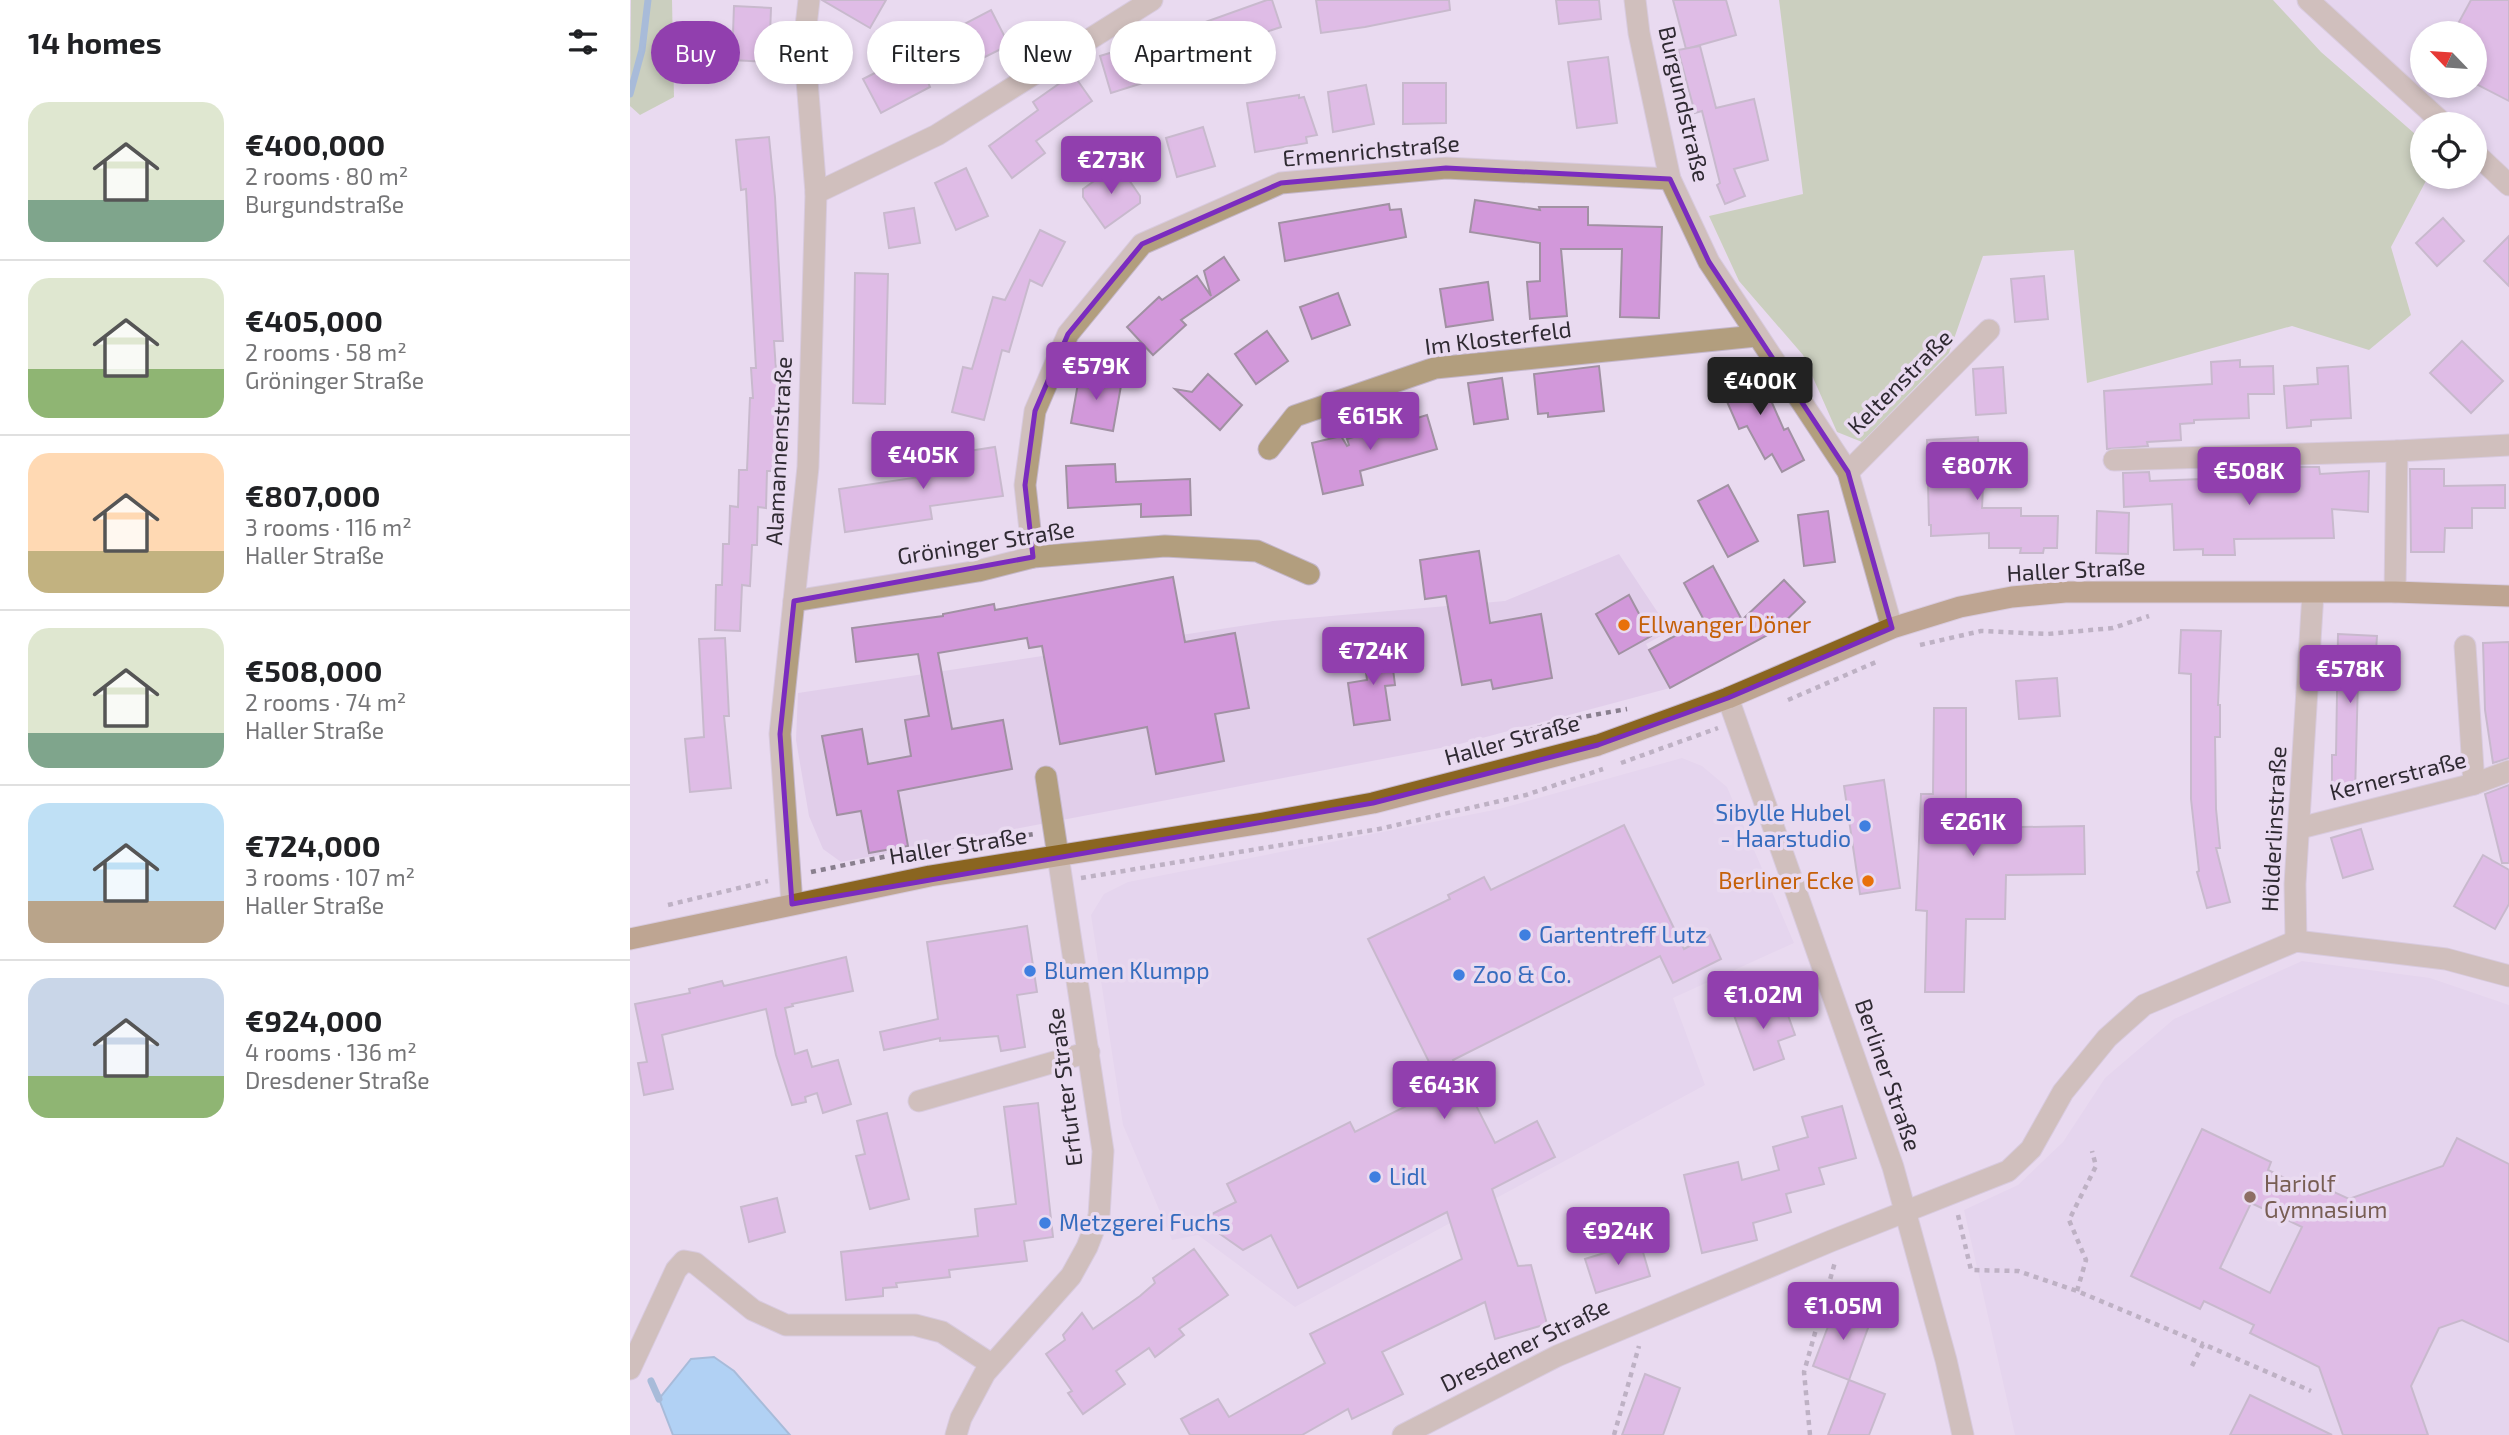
<!DOCTYPE html>
<html lang="en">
<head>
<meta charset="utf-8">
<style>
	body { margin:0; font-family:"Exo 2",sans-serif; background:#f6f6f6; color:#202124; height:100vh; display:flex; flex-direction:column; font-size:26px; white-space:nowrap }
	* { box-sizing:border-box; margin:0 }
	p { font-size:23px; color:#757577 }
	.icon { flex:none; width:38px; height:38px; fill:none; stroke:currentColor; stroke-width:2; stroke-linecap:round; stroke-linejoin:round }
	.map { position:relative; flex:1; overflow:hidden }
	.details { display:flex; flex-direction:column; background:#fff; width:630px }
	.details>* { flex:none }
	.top-card { position:absolute; left:21px; top:21px; width:665px; height:63px; display:flex; gap:14px }
	.needle { width:46px; rotate:295deg }
	.buttons { position:absolute; left:1780px; top:21px; display:grid; gap:14px }
	.buttons a { display:grid; place-items:center; width:77px; height:77px; border-radius:50%; background:#fff; box-shadow:0 4px 10px #0003; font-size:35px }
	.price { position:absolute; translate:-50% -60px; padding:0 16px; border-radius:7px; background:#913fae; color:#fff; font-size:23px; line-height:46px; filter:drop-shadow(0 2px 4px #0008) }
	.price::after { content:''; position:absolute; left:50%; top:42px; width:21px; height:16px; margin-left:-10px; background:inherit; clip-path:polygon(0 0,100% 0,50% 100%) }
	.price.active { background:#222; color:#fff }
	ul { padding:0; list-style:none }
	li { display:flex; align-items:center; gap:21px; height:175px; padding:0 28px }
	li+li { border-top:2px solid #e0e0e0 }
	li span { display:grid; place-items:center; flex:none; width:196px; height:140px; border-radius:21px; color:#555 }
	li>.icon { margin-inline-start:auto }
	span .icon { width:84px; height:84px; fill:#fffc; stroke-width:1 }
	li b { font-size:30px }
	h2 { display:flex; justify-content:space-between; align-items:center; height:84px; padding:0 28px; font-size:30px }
	.chip { padding:0 24px; border-radius:32px; background:#fff; box-shadow:0 4px 10px #0003; font-size:24px; line-height:63px }
	.chip.active { background:#913fae; color:#fff }
	main { display:flex; flex:1; min-height:0 }
	.map>svg:first-child { display:block }
	.built { fill:#e1ceea; fill-rule:evenodd }
	.green { fill:#a7c284 }
	.water { fill:#6dc5f9; stroke:#5a96bd; stroke-width:2 }
	.lines { fill:none; stroke-linecap:round; stroke-linejoin:round }
	.stream { stroke:#5a96bd; stroke-width:7 }
	.building { fill:#d298da; stroke:#a191a3; stroke-width:2; fill-rule:evenodd }
	.minor-casing { stroke:#c4b7ca; stroke-width:23 }
	.major-casing { stroke:#c4b7ca; stroke-width:23 }
	.path { stroke:#897f8e; stroke-width:4.5; stroke-dasharray:5 5; stroke-linecap:butt }
	.minor { stroke:#b29e7e; stroke-width:21 }
	.major { stroke:#8a6520; stroke-width:21 }
	.marked { fill:none; stroke:#7b2cbf; stroke-width:5; stroke-linejoin:round }
	.food-dot { fill:#e8710a; stroke:#e9daf0; stroke-width:2.5 }
	.shop-dot { fill:#3f7fe0; stroke:#e9daf0; stroke-width:2.5 }
	.education-dot { fill:#8d6e63; stroke:#e9daf0; stroke-width:2.5 }
	.labels { text-anchor:middle; stroke-width:7; stroke-linejoin:round; paint-order:stroke }
	.street-label { font-size:23px; fill:#2f2a32; stroke:#e9daf0 }
	.food-label { font-size:23px; fill:#c56008; stroke:#e9daf0; text-anchor:start }
	.shop-label { font-size:23px; fill:#366cbe; stroke:#e9daf0; text-anchor:start }
	.education-label { font-size:23px; fill:#785e54; stroke:#e9daf0; text-anchor:start }
</style>
</head>
<body>
<main>
<section class="details">
<h2>14 homes<svg class="icon" aria-label="filters" viewBox="0 0 24 24"><path d="M4 7h16M4 17h16"/><circle cx="9" cy="7" r="2"/><circle cx="15" cy="17" r="2"/></svg></h2>
<ul>
<li><span style="background:linear-gradient(#dfe7d0 70%,#7fa58c 0)"><svg class="icon" aria-label="home" viewBox="0 0 24 24"><path d="M3 11l9-7 9 7M6 9v11h12V9"/></svg></span><div><b>€400,000</b><p>2 rooms · 80 m²</p><p>Burgundstraße</p></div></li>
<li><span style="background:linear-gradient(#dfe7d0 65%,#8fb573 0)"><svg class="icon" aria-label="home" viewBox="0 0 24 24"><path d="M3 11l9-7 9 7M6 9v11h12V9"/></svg></span><div><b>€405,000</b><p>2 rooms · 58 m²</p><p>Gröninger Straße</p></div></li>
<li><span style="background:linear-gradient(#ffd9b3 70%,#c2b280 0)"><svg class="icon" aria-label="home" viewBox="0 0 24 24"><path d="M3 11l9-7 9 7M6 9v11h12V9"/></svg></span><div><b>€807,000</b><p>3 rooms · 116 m²</p><p>Haller Straße</p></div></li>
<li><span style="background:linear-gradient(#dfe7d0 75%,#7fa58c 0)"><svg class="icon" aria-label="home" viewBox="0 0 24 24"><path d="M3 11l9-7 9 7M6 9v11h12V9"/></svg></span><div><b>€508,000</b><p>2 rooms · 74 m²</p><p>Haller Straße</p></div></li>
<li><span style="background:linear-gradient(#bfe0f5 70%,#b9a48a 0)"><svg class="icon" aria-label="home" viewBox="0 0 24 24"><path d="M3 11l9-7 9 7M6 9v11h12V9"/></svg></span><div><b>€724,000</b><p>3 rooms · 107 m²</p><p>Haller Straße</p></div></li>
<li><span style="background:linear-gradient(#c9d6e8 70%,#8fb573 0)"><svg class="icon" aria-label="home" viewBox="0 0 24 24"><path d="M3 11l9-7 9 7M6 9v11h12V9"/></svg></span><div><b>€924,000</b><p>4 rooms · 136 m²</p><p>Dresdener Straße</p></div></li>
</ul>
</section>
<div class="map">
<svg width="1879" height="1435" viewBox="0 0 1879 1435">
	<rect width="100%" height="100%" fill="#e9daf0"/>
	<g class="built">
		<path d="M1681,0H1879V169L1845,138L1844,124H1830ZM1792,33H1844V86H1792Z"/>
		<polygon points="989,554 1040,631 1016,644 1040,688 826,745 211,862 193,849 179,816 166,740 168,693 643,621 875,601"/>
		<polygon points="1052,758 1072,766 1097,787 1164,943 1043,998 1075,1085 665,1307 568,1235 542,1240 493,1125 461,915 474,894 498,882 869,809"/>
		<polygon points="1672,961 1800,978 1879,1005 1879,1435 1385,1435 1334,1210 1388,1185 1433,1142 1475,1078 1544,1019"/>
	</g>
	<g class="green">
		<polygon points="1,0 42,0 44,97 10,115 0,106"/>
		<polygon points="1149,0 1643,0 1691,52 1792,140 1792,177 1798,177 1761,247 1781,315 1739,350 1662,326 1457,383 1444,250 1353,256 1319,353 1232,442 1207,432 1173,355 1109,281 1079,216 1173,194"/>
	</g>
	<polygon class="water" points="84,1357 104,1371 160,1435 43,1435 29,1399 61,1359"/>
	<g class="lines">
		<g class="stream">
			<polyline points="0,94 12,50 18,0"/>
			<polyline points="21,1381 29,1399"/>
		</g>
	</g>
	<g class="building">
		<polygon points="192,0 256,0 240,28"/>
		<polygon points="637,0 642,0 651,27 585,49 589,59 481,93 470,56 539,35"/>
		<polygon points="686,0 819,0 820,10 735,27 691,33"/>
		<polygon points="926,0 969,0 971,19 929,24"/>
		<polygon points="1043,0 1096,0 1106,35 1056,49"/>
		<polygon points="1841,0 1879,0 1879,101 1844,83 1844,33 1823,33"/>
		<polygon points="104,6 141,8 139,62 102,60"/>
		<polygon points="361,10 379,45 341,64 323,30"/>
		<polygon points="1070,46 1086,108 1124,99 1138,160 1104,169 1115,196 1095,204 1087,185 1090,183 1072,111 1065,113 1048,50"/>
		<polygon points="288,51 299,72 295,75 300,87 251,113 233,79"/>
		<polygon points="978,57 987,123 947,128 938,62"/>
		<polygon points="443,74 462,101 406,141 415,153 382,178 359,146 408,110 403,102"/>
		<polygon points="773,83 816,83 816,123 773,124"/>
		<polygon points="736,85 744,124 703,132 698,92"/>
		<polygon points="669,95 669,98 674,97 687,135 676,137 677,143 625,152 617,103"/>
		<polygon points="573,127 585,166 547,177 536,138"/>
		<polygon points="139,137 145,197 153,341 144,341 148,399 145,471 137,471 136,508 128,507 127,545 122,545 120,586 112,585 110,631 85,630 86,585 92,585 93,544 99,544 100,506 108,507 109,470 117,470 120,398 123,398 121,368 126,368 116,189 111,190 106,140"/>
		<polygon points="488,164 510,196 510,203 475,228 453,197 453,189"/>
		<polygon points="336,168 358,216 326,230 305,183"/>
		<polygon points="845,200 910,210 909,207 958,207 958,225 1032,227 1029,318 990,317 992,249 931,249 937,316 900,319 897,282 910,281 910,243 840,232"/>
		<polygon points="759,204 760,210 771,209 776,237 655,261 649,223"/>
		<polygon points="284,208 290,243 259,248 254,213"/>
		<polygon points="1813,218 1834,241 1807,266 1786,243"/>
		<polygon points="410,230 435,242 412,286 400,280 379,352 372,350 354,420 322,412 333,367 342,369 363,297 375,300"/>
		<polygon points="1879,236 1879,286 1854,261"/>
		<polygon points="594,257 609,280 551,320 556,325 523,355 497,327 529,297 532,300 567,276 581,296 574,271"/>
		<polygon points="225,273 258,274 255,404 223,403"/>
		<polygon points="1414,276 1418,319 1385,322 1381,279"/>
		<polygon points="858,282 863,320 816,327 810,289"/>
		<polygon points="708,293 720,325 682,339 670,307"/>
		<polygon points="637,331 658,361 626,384 605,354"/>
		<polygon points="1832,341 1873,381 1841,413 1800,373"/>
		<polygon points="1610,360 1610,367 1643,366 1644,394 1618,394 1619,418 1564,420 1564,423 1550,424 1551,440 1517,442 1518,446 1477,449 1474,391 1582,384 1581,362"/>
		<polygon points="1125,364 1154,430 1158,428 1174,460 1152,472 1142,454 1135,459 1117,426 1109,429 1088,381"/>
		<polygon points="969,366 974,411 918,417 918,413 908,414 904,374"/>
		<polygon points="1718,366 1721,418 1681,420 1681,426 1657,428 1654,386 1688,384 1687,368"/>
		<polygon points="1373,367 1376,413 1346,415 1343,369"/>
		<polygon points="450,372 492,380 483,431 441,423"/>
		<polygon points="578,374 612,405 590,430 545,389 562,392"/>
		<polygon points="872,378 878,419 844,424 838,383"/>
		<polygon points="797,415 807,449 730,471 733,485 693,494 682,443 711,436 717,446 719,445 717,439"/>
		<polygon points="1348,437 1350,486 1353,486 1352,508 1391,508 1391,516 1428,516 1427,548 1414,548 1413,553 1390,553 1391,548 1359,548 1359,533 1301,536 1301,525 1299,525 1297,440"/>
		<polygon points="365,447 373,496 300,506 302,519 215,532 209,489 303,475 300,457"/>
		<polygon points="485,464 486,482 560,479 561,515 511,517 511,504 438,508 436,466"/>
		<polygon points="1666,467 1689,467 1690,474 1739,471 1738,512 1702,509 1704,538 1604,539 1605,555 1573,555 1573,549 1544,550 1542,504 1494,507 1493,473 1519,472 1520,481 1572,479 1572,473 1603,472 1604,490 1668,490"/>
		<polygon points="1780,469 1814,469 1814,486 1875,485 1875,508 1842,508 1842,528 1815,528 1814,552 1781,552"/>
		<polygon points="1098,485 1128,541 1098,557 1068,501"/>
		<polygon points="1198,511 1205,562 1174,566 1168,515"/>
		<polygon points="1467,511 1499,513 1498,554 1466,553"/>
		<polygon points="849,551 860,623 911,614 922,678 863,689 861,680 832,685 816,596 795,599 790,560"/>
		<polygon points="1083,566 1112,620 1154,580 1175,602 1145,631 1040,688 1019,650 1074,620 1054,583"/>
		<polygon points="543,577 555,642 605,633 619,708 585,714 594,761 526,774 517,727 430,744 412,646 399,648 397,638 308,653 322,729 373,720 382,769 268,791 278,846 239,853 231,811 207,815 192,736 232,729 238,764 281,756 275,720 299,716 288,654 226,662 222,628 313,616 313,614 364,604 365,610"/>
		<polygon points="999,595 1021,636 989,654 966,614"/>
		<polygon points="1551,630 1591,631 1588,705 1590,705 1590,737 1585,737 1586,809 1590,848 1586,848 1600,902 1577,908 1567,872 1569,871 1561,799 1561,674 1549,673"/>
		<polygon points="1708,634 1747,636 1744,680 1728,679 1725,794 1702,794 1702,755 1706,755"/>
		<polygon points="95,638 99,716 94,716 101,788 60,792 55,739 74,737 69,639"/>
		<polygon points="1879,642 1879,758 1863,763 1855,710 1853,643"/>
		<polygon points="760,645 765,685 755,686 760,720 724,725 718,683 737,680 733,648"/>
		<polygon points="1427,678 1430,716 1389,719 1386,681"/>
		<polygon points="1304,708 1336,708 1336,828 1454,826 1455,874 1376,875 1375,919 1336,919 1334,992 1295,992 1297,911 1286,910 1291,794 1303,794"/>
		<polygon points="1254,780 1270,888 1230,894 1214,786"/>
		<polygon points="1879,785 1879,863 1872,863 1855,794"/>
		<polygon points="994,825 1054,949 1080,935 1091,959 1043,983 1030,956 823,1060 865,1143 907,1121 925,1157 862,1189 888,1266 901,1265 917,1324 865,1339 855,1302 752,1352 773,1394 722,1419 718,1409 672,1435 560,1435 551,1419 588,1399 599,1417 695,1363 680,1334 832,1259 817,1212 668,1288 641,1235 613,1250 570,1220 606,1202 597,1184 720,1122 725,1132 812,1088 738,939 820,899 818,895 854,877 861,890"/>
		<polygon points="1731,829 1743,869 1713,878 1701,838"/>
		<polygon points="1853,855 1879,870 1879,904 1865,929 1824,906"/>
		<polygon points="397,926 407,992 387,995 395,1047 371,1051 368,1036 310,1041 310,1038 254,1050 250,1032 308,1019 297,942"/>
		<polygon points="216,957 223,991 162,1004 163,1006 155,1008 165,1054 177,1050 182,1067 208,1060 221,1104 193,1113 187,1093 175,1097 176,1102 162,1105 146,1055 136,1009 32,1035 43,1089 14,1095 8,1063 17,1062 5,1004 60,993 59,989 92,981 94,986"/>
		<polygon points="1132,996 1137,1011 1154,1004 1165,1035 1148,1041 1154,1059 1124,1070 1101,1007"/>
		<polygon points="408,1103 423,1237 394,1241 397,1261 319,1270 320,1277 266,1283 267,1287 253,1288 253,1296 216,1300 211,1252 348,1236 345,1209 386,1204 374,1107"/>
		<polygon points="1212,1106 1226,1158 1189,1168 1194,1184 1156,1194 1161,1212 1123,1223 1127,1240 1072,1253 1054,1175 1108,1162 1112,1180 1149,1170 1143,1147 1178,1137 1172,1117"/>
		<polygon points="257,1113 279,1199 240,1209 226,1156 235,1154 227,1121"/>
		<path d="M1572,1129L1641,1162L1638,1170L1688,1194L1691,1186L1719,1199L1813,1166L1827,1138L1879,1164V1342L1832,1320L1809,1328L1781,1386L1798,1435H1713L1689,1367L1620,1333L1624,1325L1574,1301L1570,1309L1501,1276ZM1621,1203L1672,1227L1640,1293L1590,1268Z"/>
		<polygon points="147,1198 155,1232 119,1242 111,1207"/>
		<polygon points="1010,1242 1020,1276 966,1293 955,1259"/>
		<polygon points="564,1249 598,1295 549,1329 554,1335 525,1357 519,1348 486,1371 495,1384 453,1414 438,1393 442,1391 416,1354 435,1340 433,1335 452,1313 463,1329 510,1296 525,1283 523,1278"/>
		<polygon points="1207,1303 1242,1317 1219,1380 1183,1366"/>
		<polygon points="1015,1374 1050,1388 1033,1435 992,1435"/>
		<polygon points="1219,1380 1255,1394 1239,1435 1198,1435"/>
		<polygon points="1620,1395 1702,1435 1600,1435"/>
	</g>
	<g class="lines">
		<defs>
			<g id="minor">
				<polyline points="1005,0 1009,33 1040,179 1079,262 1218,472 1262,628"/>
				<polyline points="1678,0 1814,124"/>
				<polyline points="1844,152 1879,185"/>
				<polyline points="186,193 307,135 522,0"/>
				<polyline points="639,449 665,416 805,368 1126,336"/>
				<polyline points="1484,460 1767,451"/>
				<polyline points="1218,472 1359,330"/>
				<polyline points="403,557 395,485 405,411 438,334 512,244 651,183 816,168 1040,179"/>
				<polyline points="1765,592 1767,451 1879,445"/>
				<polyline points="164,601 348,571 403,557 535,546 627,551 679,574"/>
				<polyline points="1835,646 1844,784"/>
				<polyline points="1098,698 1263,1167 1316,1360 1333,1435"/>
				<polyline points="1670,828 1844,784 1879,771"/>
				<polyline points="162,904 150,734 178,467 186,193 174,43 179,0"/>
				<polyline points="1666,941 1665,884 1683,593"/>
				<polyline points="289,1101 459,1052"/>
				<polyline points="0,1369 46,1270 54,1261 65,1263 123,1310 156,1325 285,1325 312,1332 361,1364"/>
				<polyline points="326,1435 331,1418 355,1373 441,1276 457,1247 469,1216 473,1151 416,777"/>
				<polyline points="773,1435 927,1356 1201,1241 1378,1171 1401,1149 1433,1092 1477,1038 1514,1005 1666,941 1816,959 1879,976"/>
			</g>
			<polyline id="major" points="0,939 300,876 633,823 743,803 968,745 1098,698 1262,628 1330,607 1382,597 1435,592 1765,592 1879,596"/>
		</defs>
		<use href="#minor" class="minor-casing"/>
		<use href="#major" class="major-casing"/>
		<g class="path">
			<polyline points="1290,645 1351,631 1417,634 1483,628 1519,616"/>
			<polyline points="1158,700 1246,662"/>
			<path d="M852,750C898,726 946,718 997,709"/>
			<polyline points="991,763 1088,728"/>
			<polyline points="181,872 263,855 404,834"/>
			<polyline points="451,878 749,829 896,795 973,769"/>
			<polyline points="38,905 138,881"/>
			<polyline points="1328,1215 1341,1270 1388,1271 1447,1291 1573,1344"/>
			<polyline points="1447,1291 1456,1260 1439,1220 1466,1166 1462,1151"/>
			<polyline points="1562,1366 1573,1344 1681,1391"/>
			<polyline points="984,1435 1009,1346"/>
			<polyline points="1180,1435 1174,1372 1205,1262"/>
		</g>
		<use href="#minor" class="minor"/>
		<use href="#major" class="major"/>
	</g>
	<path d="M0 0H1879V1435H0ZM816,168L1040,179L1079,262L1218,472L1262,628L1098,698L968,745L743,803L162,904L150,734L164,601L403,557L395,485L405,411L438,334L512,244L651,183Z" fill="#e9daf0" fill-opacity=".55" fill-rule="evenodd"/>
	<path class="marked" d="M816,168L1040,179L1079,262L1218,472L1262,628L1098,698L968,745L743,803L162,904L150,734L164,601L403,557L395,485L405,411L438,334L512,244L651,183Z"/>
	<g class="food-dot">
		<circle cx="994" cy="625" r="7"/>
		<circle cx="1238" cy="881" r="7"/>
	</g>
	<g class="shop-dot">
		<circle cx="1235" cy="826" r="7"/>
		<circle cx="895" cy="935" r="7"/>
		<circle cx="400" cy="971" r="7"/>
		<circle cx="829" cy="975" r="7"/>
		<circle cx="745" cy="1177" r="7"/>
		<circle cx="415" cy="1223" r="7"/>
	</g>
	<circle class="education-dot" cx="1620" cy="1197" r="7"/>
	<g class="labels">
		<g class="street-label">
			<text transform="translate(1054 104) rotate(77)" y="8">Burgundstraße</text>
			<text transform="translate(741 151) rotate(-5)" y="8">Ermenrichstraße</text>
			<text transform="translate(868 338) rotate(-7)" y="8">Im Klosterfeld</text>
			<text transform="translate(1270 382) rotate(-45)" y="8">Keltenstraße</text>
			<text transform="translate(149 451) rotate(-87)" y="8">Alamannenstraße</text>
			<text transform="translate(356 543) rotate(-9)" y="8">Gröninger Straße</text>
			<text transform="translate(1446 570) rotate(-3)" y="8">Haller Straße</text>
			<text transform="translate(882 740) rotate(-15)" y="8">Haller Straße</text>
			<text transform="translate(1768 776) rotate(-14)" y="8">Kernerstraße</text>
			<text transform="translate(1644 829) rotate(-87)" y="8">Hölderlinstraße</text>
			<text transform="translate(328 846) rotate(-9)" y="8">Haller Straße</text>
			<text transform="translate(1258 1075) rotate(71)" y="8">Berliner Straße</text>
			<text transform="translate(435 1087) rotate(-97)" y="8">Erfurter Straße</text>
			<text transform="translate(895 1345) rotate(-26)" y="8">Dresdener Straße</text>
		</g>
		<g class="food-label">
			<text x="1008" y="633">Ellwanger Döner</text>
			<text x="1224" y="889" text-anchor="end">Berliner Ecke</text>
		</g>
		<g class="shop-label">
			<text x="1221" y="821" text-anchor="end">Sibylle Hubel<tspan x="1221" dy="26">- Haarstudio</tspan></text>
			<text x="909" y="943">Gartentreff Lutz</text>
			<text x="414" y="979">Blumen Klumpp</text>
			<text x="843" y="983">Zoo &amp; Co.</text>
			<text x="759" y="1185">Lidl</text>
			<text x="429" y="1231">Metzgerei Fuchs</text>
		</g>
		<g class="education-label">
			<text x="1634" y="1192">Hariolf<tspan x="1634" dy="26">Gymnasium</tspan></text>
		</g>
	</g>
</svg>
<div class="buttons">
<a><svg class="needle" viewBox="-14 -14 28 28"><path d="M0-13l5 13h-10z" fill="#e53935"/><path d="M0 13l5-13h-10z" fill="#757577"/></svg></a>
<a><svg class="icon" aria-label="locate" viewBox="0 0 24 24"><circle cx="12" cy="12" r="6"/><path d="M12 2v4M12 18v4M2 12h4M18 12h4"/></svg></a>
</div>
<b class="price" style="left:481px;top:196px">€273K</b>
<b class="price" style="left:466px;top:402px">€579K</b>
<b class="price active" style="left:1130px;top:417px">€400K</b>
<b class="price" style="left:740px;top:452px">€615K</b>
<b class="price" style="left:293px;top:491px">€405K</b>
<b class="price" style="left:1347px;top:502px">€807K</b>
<b class="price" style="left:1619px;top:507px">€508K</b>
<b class="price" style="left:743px;top:687px">€724K</b>
<b class="price" style="left:1720px;top:705px">€578K</b>
<b class="price" style="left:1343px;top:858px">€261K</b>
<b class="price" style="left:1133px;top:1031px">€1.02M</b>
<b class="price" style="left:814px;top:1121px">€643K</b>
<b class="price" style="left:988px;top:1267px">€924K</b>
<b class="price" style="left:1213px;top:1342px">€1.05M</b>
<div class="top-card">
<a class="chip active">Buy</a>
<a class="chip">Rent</a>
<a class="chip">Filters</a>
<a class="chip">New</a>
<a class="chip">Apartment</a>
</div>
</div>
</main>
</body>
</html>
